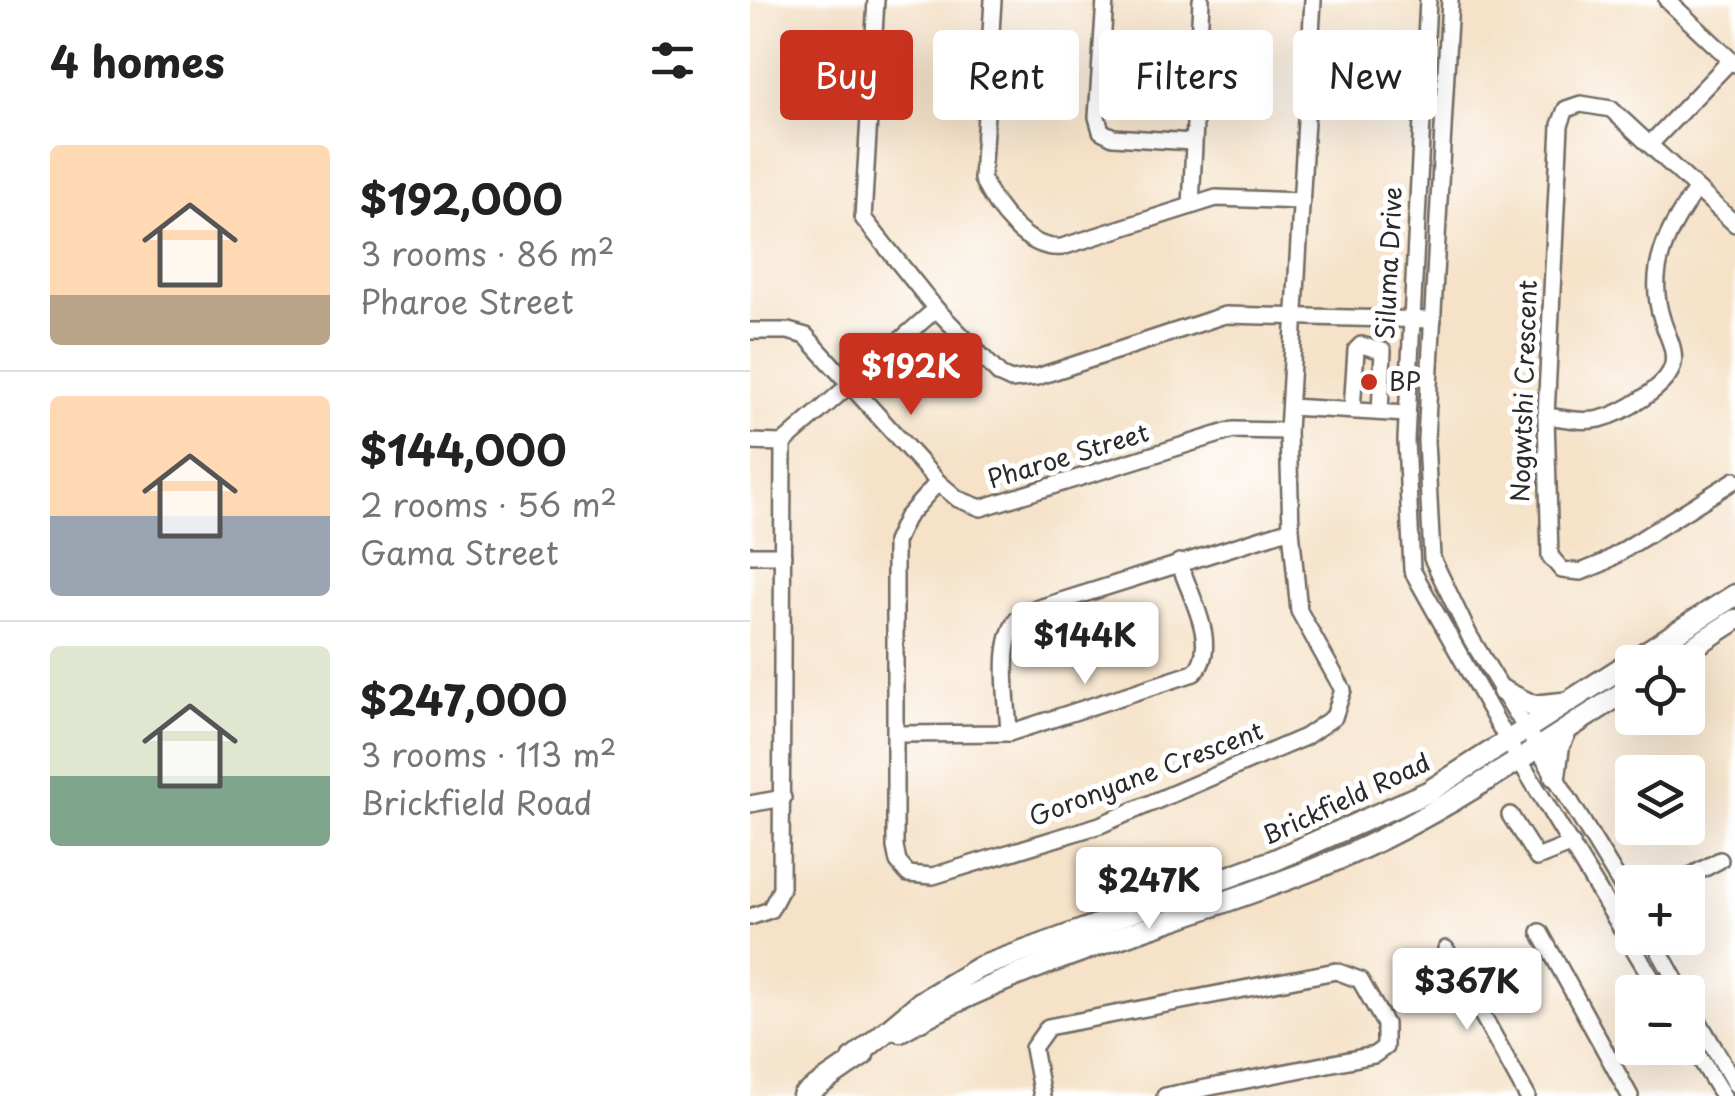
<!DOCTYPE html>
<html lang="en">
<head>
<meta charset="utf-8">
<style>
	body { margin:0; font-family:"Playpen Sans",sans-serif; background:#f6f6f6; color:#222; height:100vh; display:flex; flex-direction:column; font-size:38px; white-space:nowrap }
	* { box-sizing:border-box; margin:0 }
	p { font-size:32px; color:#767676 }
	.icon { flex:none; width:55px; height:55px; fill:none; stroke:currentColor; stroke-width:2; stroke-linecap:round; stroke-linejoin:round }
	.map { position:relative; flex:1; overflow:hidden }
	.details { display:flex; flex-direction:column; background:#fff; width:750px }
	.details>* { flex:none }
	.guide { position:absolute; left:30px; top:30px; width:805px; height:90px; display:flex; gap:20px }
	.tools { position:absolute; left:865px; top:645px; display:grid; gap:20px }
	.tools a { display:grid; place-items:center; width:90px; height:90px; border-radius:10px; background:#fff; box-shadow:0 10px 40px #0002; font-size:50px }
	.price { position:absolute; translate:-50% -85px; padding:0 22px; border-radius:10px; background:#fff; color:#222; font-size:32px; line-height:65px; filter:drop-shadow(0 2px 5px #0008) }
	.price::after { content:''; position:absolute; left:50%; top:60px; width:30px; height:22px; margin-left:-15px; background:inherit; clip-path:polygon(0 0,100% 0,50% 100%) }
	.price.selected { background:#c8321e; color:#fff }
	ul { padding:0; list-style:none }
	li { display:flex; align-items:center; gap:30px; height:250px; padding:0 50px }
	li+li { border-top:2px solid #e0e0e0 }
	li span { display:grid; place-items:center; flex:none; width:280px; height:200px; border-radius:10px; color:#555 }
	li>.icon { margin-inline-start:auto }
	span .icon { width:120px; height:120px; fill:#fffc; stroke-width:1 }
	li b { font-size:42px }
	h2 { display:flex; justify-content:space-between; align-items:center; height:120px; padding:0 50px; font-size:42px }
	.chip { padding:0 35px; border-radius:10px; background:#fff; box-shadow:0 10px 40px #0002; font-size:35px; line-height:90px }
	.chip.selected { background:#c8321e; color:#fff }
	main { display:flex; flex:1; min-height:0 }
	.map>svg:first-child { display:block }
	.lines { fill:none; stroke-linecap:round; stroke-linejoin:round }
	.minor-casing { stroke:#726b62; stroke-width:20 }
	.major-casing { stroke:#726b62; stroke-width:25 }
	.minor { stroke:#fff; stroke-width:15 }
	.major { stroke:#fff; stroke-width:20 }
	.poi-dot { fill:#c8321e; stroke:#fff; stroke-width:4 }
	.labels { text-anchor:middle; stroke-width:10; stroke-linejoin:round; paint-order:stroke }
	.street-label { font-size:25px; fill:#2b2b2b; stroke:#fff }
	.poi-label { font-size:25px; fill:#2b2b2b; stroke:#fff; text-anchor:start }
</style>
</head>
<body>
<main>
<section class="details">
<h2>4 homes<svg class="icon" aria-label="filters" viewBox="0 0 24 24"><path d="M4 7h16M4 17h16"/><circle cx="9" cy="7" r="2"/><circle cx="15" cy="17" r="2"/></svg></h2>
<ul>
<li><span style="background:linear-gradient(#ffd9b3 75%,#b9a48a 0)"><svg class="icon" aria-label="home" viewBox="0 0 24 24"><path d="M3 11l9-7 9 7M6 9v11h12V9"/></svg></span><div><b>$192,000</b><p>3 rooms · 86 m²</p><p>Pharoe Street</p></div></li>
<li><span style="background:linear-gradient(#ffd9b3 60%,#9aa5b1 0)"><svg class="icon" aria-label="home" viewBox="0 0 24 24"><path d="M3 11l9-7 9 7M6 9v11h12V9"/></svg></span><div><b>$144,000</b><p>2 rooms · 56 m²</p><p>Gama Street</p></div></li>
<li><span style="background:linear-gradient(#dfe7d0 65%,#7fa58c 0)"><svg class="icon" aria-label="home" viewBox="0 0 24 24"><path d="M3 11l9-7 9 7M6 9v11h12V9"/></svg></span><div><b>$247,000</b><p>3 rooms · 113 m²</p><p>Brickfield Road</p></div></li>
</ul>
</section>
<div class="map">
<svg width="985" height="1096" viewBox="0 0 985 1096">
	<rect width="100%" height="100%" fill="#fff"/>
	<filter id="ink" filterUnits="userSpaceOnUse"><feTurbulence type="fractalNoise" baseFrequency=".01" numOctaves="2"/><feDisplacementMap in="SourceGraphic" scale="20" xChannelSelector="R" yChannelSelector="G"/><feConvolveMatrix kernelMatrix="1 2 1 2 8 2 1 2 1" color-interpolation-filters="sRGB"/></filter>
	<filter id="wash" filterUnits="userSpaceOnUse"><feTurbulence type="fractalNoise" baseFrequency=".0048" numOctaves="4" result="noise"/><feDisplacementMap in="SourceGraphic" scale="40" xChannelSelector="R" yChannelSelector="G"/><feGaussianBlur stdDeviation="2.25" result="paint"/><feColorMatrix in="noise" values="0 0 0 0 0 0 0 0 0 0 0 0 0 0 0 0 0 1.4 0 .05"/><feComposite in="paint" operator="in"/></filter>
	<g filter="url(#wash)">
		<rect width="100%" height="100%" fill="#f5e2c8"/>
	</g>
	<g filter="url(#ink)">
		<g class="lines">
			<defs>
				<g id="minor">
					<polyline points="126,0 113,218 186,309 250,375 261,380 287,377 475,315 683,320"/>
					<path d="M243,0L232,179C245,208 277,251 312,247L466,198L552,201"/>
					<polyline points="355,0 347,117 351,131 363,137 442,142"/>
					<polyline points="678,0 656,440 662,570 759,743 910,992"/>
					<polyline points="700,0 676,440 682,558 720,637 882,903"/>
					<polyline points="917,0 985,64"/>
					<polyline points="900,144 981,60"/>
					<polyline points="441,206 451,0"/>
					<polyline points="985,224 861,109 831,104 816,109 810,125 796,416 800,556 812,570 831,572 853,563 985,480"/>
					<polyline points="0,331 38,331 56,336 188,482 208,499 231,508 483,430 538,431"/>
					<polyline points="540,407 657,414"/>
					<polyline points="602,410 606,350 611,345 633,351 630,412"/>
					<path d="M796,416C813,418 833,423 850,419C871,414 919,387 923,364C926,348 916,334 912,319C896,270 918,228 946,190"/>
					<polyline points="0,442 33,443 186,309"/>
					<polyline points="188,482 156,518 145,542 145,847 148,862 158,874 183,876 350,825 555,737 584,717 593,690 549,611 541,529 538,431 563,0"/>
					<polyline points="0,555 33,555"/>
					<path d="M259,733C258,700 245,636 273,613L541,529"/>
					<path d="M147,734L259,733L444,673C471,646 439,594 429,562"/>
					<polyline points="0,804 33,798"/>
					<polyline points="760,815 787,858 822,844"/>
					<polyline points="929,882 970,860"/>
					<polyline points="0,917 20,910 31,889 33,443"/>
					<polyline points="790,932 880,1096"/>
					<polyline points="902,938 932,992"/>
					<polyline points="696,949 777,1096"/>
					<polyline points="938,1003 985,1084"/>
					<polyline points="938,1039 973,1096"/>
					<polyline points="292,1096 283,1048 298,1027 586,971 610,980 635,1024 635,1047 624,1055 415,1096"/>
				</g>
				<g id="major">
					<polyline points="920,662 985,620"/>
					<polyline points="753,691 783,706 812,703"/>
					<polyline points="805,776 809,745 816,731"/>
					<path d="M150,1031C280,957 429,923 567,868C682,822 779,753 882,687"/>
					<polyline points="103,1059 171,1002 228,968 525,860 678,792 985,595"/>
					<polyline points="53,1096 113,1055"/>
				</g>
			</defs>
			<use href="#minor" class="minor-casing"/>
			<use href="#major" class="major-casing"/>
			<use href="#minor" class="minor"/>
			<use href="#major" class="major"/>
		</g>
	</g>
	<circle class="poi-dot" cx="619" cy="382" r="10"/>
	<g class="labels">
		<g class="street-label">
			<text transform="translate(639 263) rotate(-87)" y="9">Siluma Drive</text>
			<text transform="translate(774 391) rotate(-88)" y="9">Nogwtshi Crescent</text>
			<text transform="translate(318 456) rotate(-17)" y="9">Pharoe Street</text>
			<text transform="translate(396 774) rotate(-21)" y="9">Goronyane Crescent</text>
			<text transform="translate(596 799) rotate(-25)" y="9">Brickfield Road</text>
		</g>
		<g class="poi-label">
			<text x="639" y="391">BP</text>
		</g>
	</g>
</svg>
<div class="tools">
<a><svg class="icon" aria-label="locate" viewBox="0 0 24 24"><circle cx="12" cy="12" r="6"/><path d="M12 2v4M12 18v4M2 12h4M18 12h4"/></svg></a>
<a><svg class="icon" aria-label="layers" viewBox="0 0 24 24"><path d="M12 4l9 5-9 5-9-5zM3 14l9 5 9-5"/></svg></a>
<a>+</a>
<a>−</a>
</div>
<b class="price selected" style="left:161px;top:418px">$192K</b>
<b class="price" style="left:335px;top:687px">$144K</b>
<b class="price" style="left:399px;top:932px">$247K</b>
<b class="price" style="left:717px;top:1033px">$367K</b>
<div class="guide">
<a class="chip selected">Buy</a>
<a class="chip">Rent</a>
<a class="chip">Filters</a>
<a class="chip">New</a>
</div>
</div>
</main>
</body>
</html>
